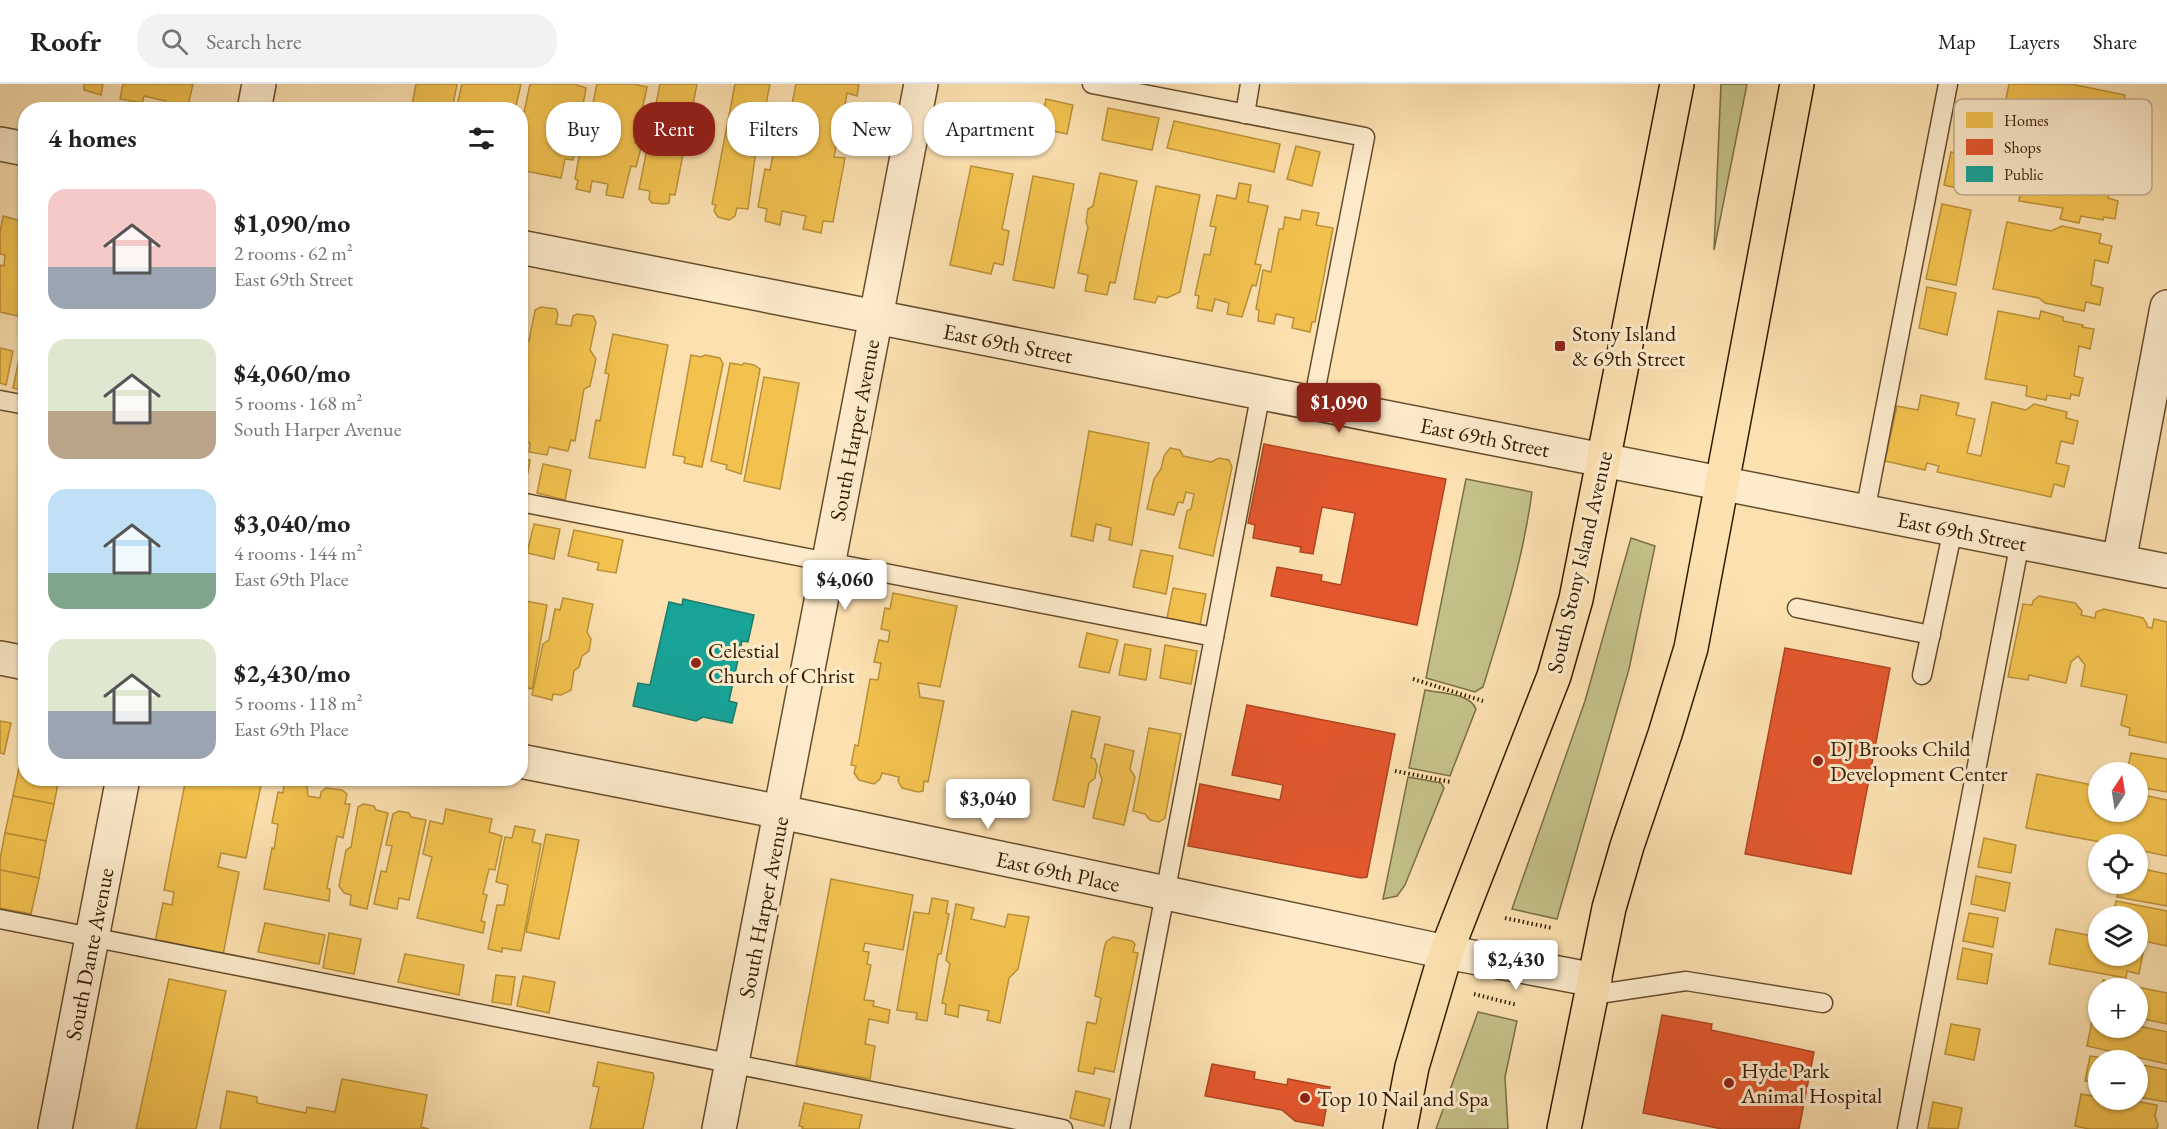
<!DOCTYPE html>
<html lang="en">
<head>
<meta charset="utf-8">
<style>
	body { margin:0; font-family:"EB Garamond",serif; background:#f2f2f2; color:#202124; height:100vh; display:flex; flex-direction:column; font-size:22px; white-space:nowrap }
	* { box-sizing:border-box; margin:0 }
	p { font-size:20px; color:#757577 }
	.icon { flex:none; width:33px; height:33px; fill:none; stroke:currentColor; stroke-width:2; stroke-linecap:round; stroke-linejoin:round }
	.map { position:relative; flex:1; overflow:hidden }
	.details { position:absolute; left:18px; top:18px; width:510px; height:684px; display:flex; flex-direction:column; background:#fff; border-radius:24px; box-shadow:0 2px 4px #0004 }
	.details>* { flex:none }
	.banner { position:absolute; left:546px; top:18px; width:570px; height:54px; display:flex; gap:12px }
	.needle { width:39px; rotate:12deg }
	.tools { position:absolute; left:2088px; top:678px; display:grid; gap:12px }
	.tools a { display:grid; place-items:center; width:60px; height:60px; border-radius:50%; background:#fff; box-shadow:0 2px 4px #0004; font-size:30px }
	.price { position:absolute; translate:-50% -51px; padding:0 14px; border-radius:6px; background:#fff; color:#222; font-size:20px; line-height:39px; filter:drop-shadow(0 2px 3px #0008) }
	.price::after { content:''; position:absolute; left:50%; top:36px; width:18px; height:14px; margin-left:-9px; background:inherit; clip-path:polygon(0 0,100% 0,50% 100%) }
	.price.on { background:#8f2418; color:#fff }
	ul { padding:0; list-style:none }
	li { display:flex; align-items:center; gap:18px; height:150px; padding:0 30px }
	li span { display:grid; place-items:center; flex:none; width:168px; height:120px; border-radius:18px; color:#555 }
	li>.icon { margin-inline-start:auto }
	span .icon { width:72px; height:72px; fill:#fffc; stroke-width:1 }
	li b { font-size:26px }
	h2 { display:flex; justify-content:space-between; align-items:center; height:72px; padding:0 30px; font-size:26px }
	.chip { padding:0 21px; border-radius:24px; background:#fff; box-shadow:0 2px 4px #0004; font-size:21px; line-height:54px }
	.chip.on { background:#8f2418; color:#fff }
	header { display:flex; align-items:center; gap:36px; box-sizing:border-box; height:84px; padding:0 30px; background:#fff; border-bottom:2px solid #e0e0e0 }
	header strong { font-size:28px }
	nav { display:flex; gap:33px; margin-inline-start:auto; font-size:21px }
	.search { width:420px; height:54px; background:#f2f2f2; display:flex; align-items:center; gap:15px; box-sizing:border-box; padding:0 21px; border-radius:24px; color:#757577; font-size:22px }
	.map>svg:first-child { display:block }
	.green { fill:#c4c188; stroke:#7c6e44; stroke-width:1.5 }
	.homes { fill:#f2c14e; stroke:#b99037; stroke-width:1.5 }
	.shops { fill:#e4572e; stroke:#af4520; stroke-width:1.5 }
	.public { fill:#17a398; stroke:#207a6a; stroke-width:1.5 }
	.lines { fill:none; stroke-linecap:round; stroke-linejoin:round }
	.lane-casing { stroke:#664d2c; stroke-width:21 }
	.street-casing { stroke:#664d2c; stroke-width:36 }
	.highway-casing { stroke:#341c00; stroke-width:36 }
	.path { stroke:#341c00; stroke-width:4; stroke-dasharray:1.5 3; stroke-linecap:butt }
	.lane { stroke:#fdebcc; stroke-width:18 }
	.street { stroke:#fdebcc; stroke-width:33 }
	.highway { stroke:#fce0b0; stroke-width:33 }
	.poi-dot { fill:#8f2418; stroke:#fdebcc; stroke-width:2 }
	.labels { text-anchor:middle; stroke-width:6; stroke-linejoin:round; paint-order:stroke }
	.poi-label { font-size:22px; fill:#341c00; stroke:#fdebcc; text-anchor:start }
	.street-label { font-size:22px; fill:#341c00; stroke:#fdebcc }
	.key { fill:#fdebcc; stroke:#c1ad8f; stroke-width:1.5 }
	.key-label { font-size:16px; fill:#341c00 }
</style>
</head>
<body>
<header>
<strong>Roofr</strong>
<div class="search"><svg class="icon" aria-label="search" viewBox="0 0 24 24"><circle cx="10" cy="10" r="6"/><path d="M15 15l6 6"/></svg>Search here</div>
<nav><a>Map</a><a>Layers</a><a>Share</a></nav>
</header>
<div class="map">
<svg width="2167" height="1045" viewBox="0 0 2167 1045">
	<rect width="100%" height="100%" fill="#fce0b0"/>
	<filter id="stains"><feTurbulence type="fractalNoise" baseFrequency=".00333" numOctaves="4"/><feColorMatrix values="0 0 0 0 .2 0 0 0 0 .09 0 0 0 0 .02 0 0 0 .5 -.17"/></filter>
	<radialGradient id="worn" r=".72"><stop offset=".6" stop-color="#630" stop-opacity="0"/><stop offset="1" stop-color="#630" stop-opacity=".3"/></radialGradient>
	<g class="green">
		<polygon points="1721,0 1747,0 1714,166"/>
		<path d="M1466,395L1532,408C1523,475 1503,539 1483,603L1475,608L1426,594Z"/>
		<polygon points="1631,454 1655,462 1629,585 1557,835 1512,825 1585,617"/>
		<path d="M1425,606C1440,609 1470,609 1476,625L1450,692L1409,684Z"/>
		<polygon points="1408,693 1441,699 1444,704 1405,801 1397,812 1383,815"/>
		<polygon points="1478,928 1517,937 1505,993 1508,1045 1436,1045"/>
	</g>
	<g class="homes">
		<polygon points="84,0 103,0 101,11 84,6"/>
		<polygon points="123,0 193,0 187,26 165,23 166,17 144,12 142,19 120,15"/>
		<polygon points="416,0 457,0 452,26 411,26"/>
		<polygon points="462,0 521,0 515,26 456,26"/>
		<polygon points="530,0 574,0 586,4 573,76 565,75 561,94 520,86 520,48"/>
		<polygon points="597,0 634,0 647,3 635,59 642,60 636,83 631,82 623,114 606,111 608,100 592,97 590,108 576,105 578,96 575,95 583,51 590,53 596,25 592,24"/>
		<polygon points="660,0 697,0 675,111 670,110 669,119 665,120 652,119 649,115 650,107 639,105"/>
		<polygon points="735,0 770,0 759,55 762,55 760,66 756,66 748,125 737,124 735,132 729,136 718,133 714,127 716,121 712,120"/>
		<polygon points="796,0 859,0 857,12 847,9 845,21 854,23 850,44 840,41 834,73 845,74 833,138 823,137 821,149 803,145 806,132 782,127 780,141 765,137 767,125 758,123 765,85 770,86 776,56 783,57 785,52 773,50 775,37 788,40"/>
		<polygon points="2009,0 2071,0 2125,11 2119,43 2005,20"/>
		<polygon points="1046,15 1073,21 1067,50 1040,44"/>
		<polygon points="1108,24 1159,34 1152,66 1102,56"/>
		<polygon points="1174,37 1280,60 1274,88 1167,64"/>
		<polygon points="2074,50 2095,54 2094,60 2116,64 2115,67 2127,70 2123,89 2113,87 2108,114 2118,117 2115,135 2104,133 2103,136 2081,132 2079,139 2060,135 2063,124 2019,117 2031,52 2072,59"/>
		<polygon points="1296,62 1320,68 1312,102 1287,95"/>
		<polygon points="1951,68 1981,74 1973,108 1944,101"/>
		<polygon points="971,82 1013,90 1002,145 1009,147 1003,181 994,179 991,190 950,181"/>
		<polygon points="1100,89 1137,97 1115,199 1110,198 1107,211 1085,207 1088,191 1078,189 1088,143 1086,138 1088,125 1093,122"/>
		<polygon points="1033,92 1074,100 1054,204 1013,196"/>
		<polygon points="1239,99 1251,101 1248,118 1268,122 1255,180 1261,181 1256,202 1252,201 1242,233 1227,230 1229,219 1215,215 1212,227 1197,224 1199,212 1195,211 1204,170 1210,171 1216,143 1210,142 1217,111 1236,115"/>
		<polygon points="1156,102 1200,111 1180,208 1167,214 1158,212 1155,219 1134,215"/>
		<polygon points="1942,120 1971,126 1956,201 1926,195"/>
		<polygon points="1302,126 1319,129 1316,141 1333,144 1315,238 1312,238 1310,248 1292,244 1294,234 1276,230 1274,240 1258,237 1259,226 1256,225 1263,186 1271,188 1279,145 1283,145 1285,133 1300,136"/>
		<polygon points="3,132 21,137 21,134 26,135 26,196 18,232 0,228 0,181 4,182 5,171 0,170 0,149"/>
		<polygon points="2007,138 2051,147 2062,142 2101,150 2099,159 2112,162 2108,179 2095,176 2091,201 2103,204 2100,221 2086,218 2084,227 2045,219 2039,214 1993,205"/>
		<polygon points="1927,203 1956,209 1947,251 1919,244"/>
		<polygon points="541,223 556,225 558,230 556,240 571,242 573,232 577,230 593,232 596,238 590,266 596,275 590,302 584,305 575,357 571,356 568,367 549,363 547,371 529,368 530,359 520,358 520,306 523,295 520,291 520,271 522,260 529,257 535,226"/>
		<polygon points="1998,227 2039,235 2041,227 2063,233 2063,237 2083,241 2082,243 2094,245 2090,265 2079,262 2074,292 2083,294 2079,312 2071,310 2070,315 2047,311 2046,316 2026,312 2027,302 1985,295"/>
		<polygon points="613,250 668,261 645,384 589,374 596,336 600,337 609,290 605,289"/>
		<polygon points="0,264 13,267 6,301 0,299"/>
		<polygon points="20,270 26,272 26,307 13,304"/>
		<polygon points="691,271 701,273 705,271 720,274 723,280 702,383 684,379 685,373 673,371"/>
		<polygon points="730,279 742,281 744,279 754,281 760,285 741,390 726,385 727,381 711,377"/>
		<polygon points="764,293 799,299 780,405 744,397"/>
		<polygon points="1921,311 1959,319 1956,331 1975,335 1967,369 1981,372 1992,318 2026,326 2034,320 2067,328 2066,334 2078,337 2073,360 2061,357 2056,379 2069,382 2064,403 2054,400 2051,413 1937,388 1939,382 1927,379 1925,386 1885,377 1897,322 1918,326"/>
		<polygon points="1089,347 1149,359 1132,461 1109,456 1111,444 1096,440 1093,457 1071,452"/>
		<polygon points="1170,364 1180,366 1183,372 1211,378 1219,374 1229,376 1232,383 1213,472 1179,464 1187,427 1191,425 1194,410 1186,408 1183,419 1178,418 1174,431 1147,425 1154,395 1161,385 1164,372"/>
		<polygon points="520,374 530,376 525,405 520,404"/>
		<polygon points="543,380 571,386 565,416 537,409"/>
		<polygon points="534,440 560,445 554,475 527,469"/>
		<polygon points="574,446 623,456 616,489 597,486 599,479 568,472"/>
		<polygon points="1141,466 1173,472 1166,510 1133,503"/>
		<polygon points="1173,504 1206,510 1200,541 1167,534"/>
		<polygon points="893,509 957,522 940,603 918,599 920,613 944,617 928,698 924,697 923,707 918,708 902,704 898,697 899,693 882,689 880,695 874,700 859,696 854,689 856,682 851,681 855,661 858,662 870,595 878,596 881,579 874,578 879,556 888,558 890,547 881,545 885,524 890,525"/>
		<polygon points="2039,512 2075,519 2082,527 2081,531 2095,534 2096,528 2104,525 2143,534 2147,540 2147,543 2152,544 2154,535 2167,538 2167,659 2129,651 2130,644 2121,641 2127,611 2081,602 2085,581 2078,572 2071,578 2066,599 2029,591 2028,596 2008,593 2023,520 2032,521 2033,517"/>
		<polygon points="563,514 593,520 587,548 591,555 589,567 582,572 579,583 574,587 571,606 561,611 553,610 552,616 532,611 543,560 549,556 555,525 560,526"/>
		<polygon points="520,516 547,521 532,605 520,602"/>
		<polygon points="1087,549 1118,556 1109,589 1079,583"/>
		<polygon points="1125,560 1151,565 1146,596 1119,591"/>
		<polygon points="1165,561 1197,567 1191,600 1160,594"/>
		<polygon points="1072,627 1100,633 1091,674 1095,675 1097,682 1095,694 1089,699 1084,723 1053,716"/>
		<polygon points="0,637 11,639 4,670 0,669"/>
		<polygon points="1149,644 1181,650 1165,734 1159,738 1150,736 1145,730 1133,727"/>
		<polygon points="26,650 26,675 21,674"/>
		<polygon points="1105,660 1134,667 1130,685 1135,693 1124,741 1093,734 1102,695 1099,688"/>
		<polygon points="2131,669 2167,675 2167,708 2138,703 2138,688 2127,688"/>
		<polygon points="21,674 26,675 26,694 59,694 54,720 13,712"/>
		<polygon points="2037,690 2098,702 2098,728 2138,728 2138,710 2167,716 2167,772 2138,766 2138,760 2111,760 2026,744"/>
		<polygon points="186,694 259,694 262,696 246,774 221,769 218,783 239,788 223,871 155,858 163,819 172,821 174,808 164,806"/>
		<polygon points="289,698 307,702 308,712 320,714 321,708 326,704 342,706 347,710 345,720 350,720 343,754 337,752 327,804 330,805 329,817 264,805 272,764 274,765 278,740 272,739 278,708 283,709 284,701"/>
		<polygon points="13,712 54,720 46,757 5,749"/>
		<polygon points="363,720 374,722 376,726 388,729 367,825 350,821 351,811 344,809 339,802 346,766 351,763 358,723"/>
		<polygon points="446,725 492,735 489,748 502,752 495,786 489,785 483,810 487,811 481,837 485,838 483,849 417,834 432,773 423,770 430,737 443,740"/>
		<polygon points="399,727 409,729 411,733 426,736 409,816 399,814 397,825 374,820 381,787 386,788 392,762 386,761 393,730"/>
		<polygon points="515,742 535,746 532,758 541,760 521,867 502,864 502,868 488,865 497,821 504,821 508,801 496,798 505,753 512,754"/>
		<polygon points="5,749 46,757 39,794 0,786 0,775"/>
		<polygon points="546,750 579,756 559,855 526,848"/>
		<polygon points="1984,754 2016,761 2011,789 1978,783"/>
		<polygon points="2138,784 2167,790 2167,822 2117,813 2120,800 2138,800"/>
		<polygon points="0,786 39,794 31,830 0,824"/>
		<polygon points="1976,792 2010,799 2005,827 1971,820"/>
		<polygon points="831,795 913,811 903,866 865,859 863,867 869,868 867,880 871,881 864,916 874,917 873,922 890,926 888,939 869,935 865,960 875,962 870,995 796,981"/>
		<polygon points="932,814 948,817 946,829 949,830 941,870 938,870 927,937 916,935 917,929 897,926 914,828 929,830"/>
		<polygon points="2116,817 2167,827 2167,862 2138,856 2138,832 2113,832"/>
		<polygon points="956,820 974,824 971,835 1005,843 1008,830 1029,833 1018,885 1009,894 1000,939 987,936 989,927 959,921 958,933 945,930 946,920 942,919 950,880 946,876"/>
		<polygon points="1969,829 1998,834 1993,863 1963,857"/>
		<polygon points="265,839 325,851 319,880 258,868"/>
		<polygon points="2056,845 2098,853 2098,872 2138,872 2138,863 2144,864 2139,890 2127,887 2126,894 2049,880"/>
		<polygon points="329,849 361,855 354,890 323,884"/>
		<polygon points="1113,853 1132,857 1135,860 1133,868 1138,869 1114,988 1095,984 1094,990 1078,987 1087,938 1096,940 1101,914 1095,912 1104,865 1106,858"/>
		<polygon points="1963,864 1992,870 1987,900 1957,895"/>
		<polygon points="405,870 464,881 459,911 398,898"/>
		<polygon points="496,891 515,893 511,921 492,918"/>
		<polygon points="523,892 555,898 549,929 517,922"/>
		<polygon points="169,895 226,907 196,1045 136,1045"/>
		<polygon points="2103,896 2167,909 2167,940 2138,934 2138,904 2101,904"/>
		<polygon points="2093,932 2098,933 2098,944 2138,944 2138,942 2167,948 2167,980 2087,962"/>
		<polygon points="1951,940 1980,945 1974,976 1945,970"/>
		<polygon points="2090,972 2116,976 2098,976 2098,1006 2096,1006 2097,999 2085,997"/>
		<polygon points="598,978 653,989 654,993 643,1045 590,1045 599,1003 593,1002"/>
		<polygon points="2138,980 2167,986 2167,1018 2138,1013"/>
		<polygon points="342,995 427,1011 421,1043 429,1045 220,1045 227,1007 257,1013 257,1019 306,1029 307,1023 335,1028"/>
		<polygon points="1076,1007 1110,1015 1104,1042 1070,1034"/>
		<polygon points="2081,1010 2098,1013 2098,1016 2129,1016 2157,1021 2155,1032 2158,1041 2157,1045 2089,1045 2075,1042"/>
		<polygon points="1933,1018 1962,1024 1958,1045 1928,1044"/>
		<polygon points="804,1019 862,1031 859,1045 802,1045 803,1043 799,1042"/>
	</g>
	<g class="shops">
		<polygon points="1264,360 1446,395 1417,541 1271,512 1277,483 1322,491 1321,497 1341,501 1355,429 1322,423 1313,470 1300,468 1301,463 1253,454 1255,441 1248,439"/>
		<polygon points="1785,564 1890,584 1851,790 1745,770"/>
		<polygon points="1247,621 1395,650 1367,793 1361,794 1188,762 1200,700 1280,716 1283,701 1232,691"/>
		<polygon points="1662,931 1712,940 1711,946 1814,968 1799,1045 1722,1045 1643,1029"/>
		<polygon points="1212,980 1255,988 1254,995 1287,1001 1288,995 1330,1003 1323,1042 1295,1037 1282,1026 1205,1012"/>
	</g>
	<polygon class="public" points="683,515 754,531 748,558 742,557 729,617 737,619 732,639 703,633 696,637 633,622 638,599 650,601 669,518 682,521"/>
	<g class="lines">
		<defs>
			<g id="lane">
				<polyline points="1092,0 1365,53 1313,319"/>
				<polyline points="1245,30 1250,0"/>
				<polyline points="0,316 26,321"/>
				<polyline points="520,418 1214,553"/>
				<polyline points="1865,428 1948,0"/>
				<polyline points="1797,524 1931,551"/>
				<polyline points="1922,591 1953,445"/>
				<polyline points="0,835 1063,1045"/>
				<polyline points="1592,911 1686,897 1823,919"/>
				<polyline points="1120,1045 1261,308"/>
				<polyline points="1907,1045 2020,458"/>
			</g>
			<g id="street">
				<polyline points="254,26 259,0"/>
				<polyline points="0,60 26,65"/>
				<polyline points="520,163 2167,487"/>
				<polyline points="2119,477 2167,223"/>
				<polyline points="0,574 26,579"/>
				<polyline points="520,677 781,728 1446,868 1595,896"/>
				<polyline points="55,1045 123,694"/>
				<polyline points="719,1045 921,0"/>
			</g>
			<g id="highway">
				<polyline points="1400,1045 1412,983 1446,868 1554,592 1576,515 1677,0"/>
				<polyline points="1564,1045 1609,824 1627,762 1665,650 1691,564 1797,0"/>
			</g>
		</defs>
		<use href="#lane" class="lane-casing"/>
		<use href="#street" class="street-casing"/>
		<use href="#highway" class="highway-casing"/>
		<g class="path">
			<polyline points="1413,595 1483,617"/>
			<polyline points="1395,687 1451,698"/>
			<polyline points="1505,834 1552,844"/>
			<polyline points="1474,910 1517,921"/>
		</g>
		<use href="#lane" class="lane"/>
		<use href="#street" class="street"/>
		<use href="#highway" class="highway"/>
	</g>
	<g class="poi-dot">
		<rect x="1554" y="256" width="12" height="12" rx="3"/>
		<circle cx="696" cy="579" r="6"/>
		<circle cx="1818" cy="677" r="6"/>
		<circle cx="1729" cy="999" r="6"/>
		<circle cx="1305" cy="1014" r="6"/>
	</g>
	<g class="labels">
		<g class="poi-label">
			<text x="1572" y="257">Stony Island<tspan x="1572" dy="25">&amp; 69th Street</tspan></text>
			<text x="708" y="574">Celestial<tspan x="708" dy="25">Church of Christ</tspan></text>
			<text x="1830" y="672">DJ Brooks Child<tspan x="1830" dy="25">Development Center</tspan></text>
			<text x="1741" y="994">Hyde Park<tspan x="1741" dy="25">Animal Hospital</tspan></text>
			<text x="1317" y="1022">Top 10 Nail and Spa</text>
		</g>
		<g class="street-label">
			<text transform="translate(1008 259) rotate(11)" y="8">East 69th Street</text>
			<text transform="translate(854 346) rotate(-79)" y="8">South Harper Avenue</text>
			<text transform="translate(1485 353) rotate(11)" y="8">East 69th Street</text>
			<text transform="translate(1962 447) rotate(11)" y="8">East 69th Street</text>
			<text transform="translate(1579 478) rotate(-77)" y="8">South Stony Island Avenue</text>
			<text transform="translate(1058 787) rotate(12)" y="8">East 69th Place</text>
			<text transform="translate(763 823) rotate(-79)" y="8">South Harper Avenue</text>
			<text transform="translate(89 870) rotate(-79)" y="8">South Dante Avenue</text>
		</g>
	</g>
	<rect x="1954" y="15" width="198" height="96" rx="9" class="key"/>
	<rect x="1966" y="28" width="27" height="16" fill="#f2c14e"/>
	<rect x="1966" y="55" width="27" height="16" fill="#e4572e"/>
	<rect x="1966" y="82" width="27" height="16" fill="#17a398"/>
	<g class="key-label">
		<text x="2004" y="42">Homes</text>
		<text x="2004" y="69">Shops</text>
		<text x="2004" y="96">Public</text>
	</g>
	<rect width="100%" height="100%" filter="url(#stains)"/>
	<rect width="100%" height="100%" fill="url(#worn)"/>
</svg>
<div class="tools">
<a><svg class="needle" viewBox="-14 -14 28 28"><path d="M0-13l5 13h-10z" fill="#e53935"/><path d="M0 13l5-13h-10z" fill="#757577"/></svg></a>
<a><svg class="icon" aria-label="locate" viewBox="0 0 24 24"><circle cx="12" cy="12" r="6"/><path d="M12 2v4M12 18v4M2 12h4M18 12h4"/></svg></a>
<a><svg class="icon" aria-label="layers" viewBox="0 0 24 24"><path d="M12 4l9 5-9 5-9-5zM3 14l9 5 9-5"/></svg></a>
<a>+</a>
<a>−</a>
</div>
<b class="price on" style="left:1339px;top:350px">$1,090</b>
<b class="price" style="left:845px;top:527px">$4,060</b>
<b class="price" style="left:988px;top:746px">$3,040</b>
<b class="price" style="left:1516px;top:907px">$2,430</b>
<div class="banner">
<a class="chip">Buy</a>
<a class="chip on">Rent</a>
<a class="chip">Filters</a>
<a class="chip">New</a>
<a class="chip">Apartment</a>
</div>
<section class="details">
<h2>4 homes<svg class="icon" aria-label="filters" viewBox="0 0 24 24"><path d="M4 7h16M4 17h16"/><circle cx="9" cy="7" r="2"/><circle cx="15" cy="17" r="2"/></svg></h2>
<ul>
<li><span style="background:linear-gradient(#f6c9c9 65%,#9aa5b1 0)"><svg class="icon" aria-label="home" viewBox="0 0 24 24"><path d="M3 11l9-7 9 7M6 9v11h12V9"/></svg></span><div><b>$1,090/mo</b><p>2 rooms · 62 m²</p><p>East 69th Street</p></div></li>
<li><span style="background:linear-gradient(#dfe7d0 60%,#b9a48a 0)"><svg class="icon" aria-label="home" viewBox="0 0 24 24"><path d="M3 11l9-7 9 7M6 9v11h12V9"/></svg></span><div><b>$4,060/mo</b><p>5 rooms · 168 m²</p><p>South Harper Avenue</p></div></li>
<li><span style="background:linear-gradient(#bfe0f5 70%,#7fa58c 0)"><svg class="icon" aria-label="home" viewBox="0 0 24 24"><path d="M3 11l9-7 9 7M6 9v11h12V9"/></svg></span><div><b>$3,040/mo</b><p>4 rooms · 144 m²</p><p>East 69th Place</p></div></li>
<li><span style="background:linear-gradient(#dfe7d0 60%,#9aa5b1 0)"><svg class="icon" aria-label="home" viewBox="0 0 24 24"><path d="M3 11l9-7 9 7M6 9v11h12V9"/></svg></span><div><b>$2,430/mo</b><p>5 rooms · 118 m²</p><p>East 69th Place</p></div></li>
</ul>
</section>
</div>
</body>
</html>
